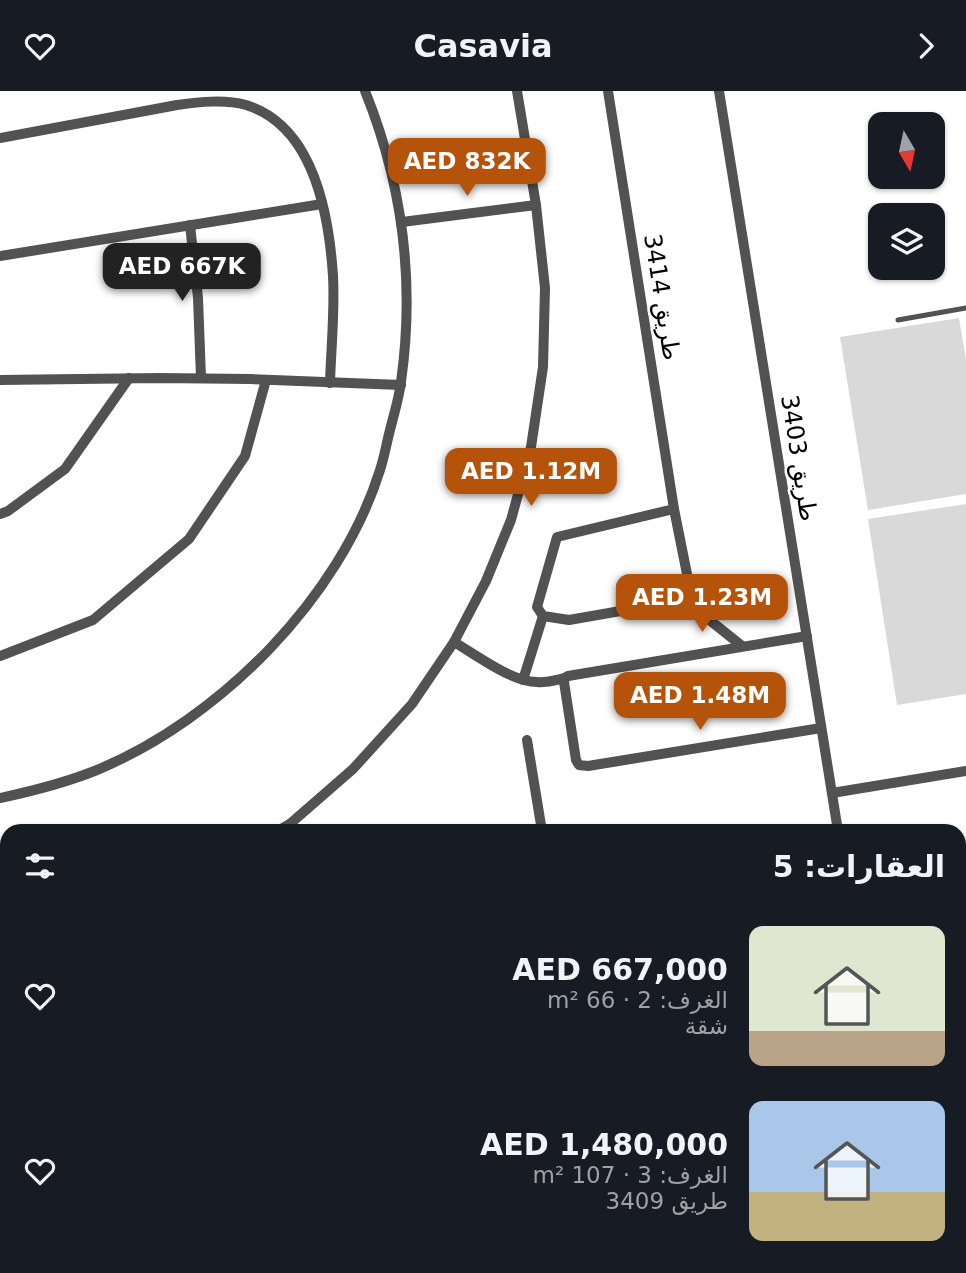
<!DOCTYPE html>
<html lang="ar">
<head>
<meta charset="utf-8">
<style>
	body { margin:0; font-family:"DejaVu Sans","Noto Sans Arabic",sans-serif; background:#20242c; color:#f1f3f6; direction:rtl; height:100vh; display:flex; flex-direction:column; font-size:26px; white-space:nowrap }
	* { box-sizing:border-box; margin:0 }
	p { font-size:23px; color:#9ea1a6 }
	.icon { flex:none; width:38px; height:38px; fill:none; stroke:currentColor; stroke-width:2; stroke-linecap:round; stroke-linejoin:round }
	.map { position:relative; flex:1; overflow:hidden; direction:ltr }
	.details { position:absolute; left:0px; top:733px; width:966px; height:450px; display:flex; flex-direction:column; background:#171b24; border-radius:21px 21px 0 0; box-shadow:0 2px 5px #0004; direction:rtl }
	.details>* { flex:none }
	.needle { width:46px; rotate:171deg }
	.controls { position:absolute; left:868px; top:21px; display:grid; gap:14px }
	.controls a { display:grid; place-items:center; width:77px; height:77px; border-radius:14px; background:#171b24; box-shadow:0 2px 5px #0004; font-size:35px }
	.price { position:absolute; translate:-50% -60px; padding:0 16px; border-radius:14px; background:#b45309; color:#fff; font-size:23px; line-height:46px; filter:drop-shadow(0 2px 4px #0008) }
	.price::after { content:''; position:absolute; left:50%; top:42px; width:21px; height:16px; margin-left:-10px; background:inherit; clip-path:polygon(0 0,100% 0,50% 100%) }
	.price.current { background:#222; color:#fff }
	ul { padding:0; list-style:none }
	li { display:flex; align-items:center; gap:21px; height:175px; padding:0 21px }
	li span { display:grid; place-items:center; flex:none; width:196px; height:140px; border-radius:14px; color:#555 }
	li>.icon { margin-inline-start:auto }
	span .icon { width:84px; height:84px; fill:#fffc; stroke-width:1 }
	li b { font-size:30px }
	h2 { display:flex; justify-content:space-between; align-items:center; height:84px; padding:0 21px; font-size:30px }
	header { display:flex; justify-content:space-between; align-items:center; height:91px; padding:0 21px; background:#171b24; font-size:32px; font-weight:600 }
	.map>svg:first-child { display:block }
	.green { fill:#d9d9d9 }
	.lines { fill:none; stroke-linecap:round; stroke-linejoin:round }
	.service { stroke:#525252; stroke-width:5 }
	.minor { stroke:#525252; stroke-width:10 }
	.secondary { stroke:#1f1f1f; stroke-width:14 }
	.labels { text-anchor:middle; stroke-width:5; stroke-linejoin:round; paint-order:stroke }
	.street-label { font-size:24px; fill:#000; stroke:#fff }
</style>
</head>
<body>
<header><svg class="icon" aria-label="forward" viewBox="0 0 24 24"><path d="M9 5l7 7-7 7"/></svg>Casavia<svg class="icon" aria-label="heart" viewBox="0 0 24 24"><path d="M12 20l-8-8c-3-5 5-10 8-4 3-6 11-1 8 4z"/></svg></header>
<div class="map">
<svg width="966" height="1182" viewBox="0 0 966 1182">
	<rect width="100%" height="100%" fill="#fff"/>
	<g class="green">
		<polygon points="959,227 966,269 966,403 868,419 840,246"/>
		<polygon points="966,413 966,603 897,614 868,428"/>
	</g>
	<g class="lines">
		<polyline class="service" points="898,229 966,217"/>
		<g class="minor">
			<path d="M608,0L674,418L689,493C686,505 683,507 672,511L569,529L543,525L537,516L557,446L674,418"/>
			<polyline points="719,0 838,740"/>
			<path d="M0,47L177,14C199,11 224,8 246,14C314,35 329,123 333,185C335,220 331,257 330,292"/>
			<polyline points="402,131 536,114"/>
			<polyline points="190,134 198,207 201,287"/>
			<polyline points="0,165 322,113"/>
			<polyline points="0,289 159,287 250,288 401,294"/>
			<polyline points="0,423 8,420 65,378 129,287"/>
			<polyline points="682,507 742,555"/>
			<polyline points="807,545 568,585 565,587 564,591 576,669 579,674 588,675 821,637"/>
			<path d="M454,551C476,564 512,591 537,591C546,592 556,589 565,587"/>
			<polyline points="0,565 93,529 189,448 245,365 266,289"/>
			<polyline points="523,589 543,525"/>
			<polyline points="527,649 542,740"/>
			<polyline points="832,702 966,680"/>
			<path d="M0,707C33,700 65,692 97,679C220,628 340,507 380,379C384,367 386,355 389,343C393,326 399,308 401,291C415,191 403,94 365,0"/>
			<polyline points="278,740 291,732 353,678 412,613 454,551 486,490 511,429 531,356 543,276 545,197 536,114 517,0"/>
			<polyline points="0,853 7,852"/>
			<polyline points="0,971 7,971"/>
			<polyline points="5,992 7,1003"/>
			<polyline points="0,1039 7,1037"/>
			<polyline points="959,1144 966,1143"/>
			<polyline points="0,1158 7,1157"/>
			<polyline points="702,1182 735,1176"/>
		</g>
		<g class="secondary">
			<polyline points="959,1048 966,1047"/>
			<polyline points="959,1100 966,1098"/>
			<polyline points="189,1182 224,1176"/>
			<polyline points="508,1182 543,1176"/>
		</g>
	</g>
	<g class="labels">
		<g class="street-label">
			<text transform="translate(662 206) rotate(81)" y="8">طريق 3414</text>
			<text transform="translate(799 367) rotate(81)" y="8">طريق 3403</text>
		</g>
	</g>
</svg>
<div class="controls">
<a><svg class="needle" viewBox="-14 -14 28 28"><path d="M0-13l5 13h-10z" fill="#e53935"/><path d="M0 13l5-13h-10z" fill="#9ea1a6"/></svg></a>
<a><svg class="icon" aria-label="layers" viewBox="0 0 24 24"><path d="M12 4l9 5-9 5-9-5zM3 14l9 5 9-5"/></svg></a>
</div>
<b class="price" style="left:467px;top:107px">AED 832K</b>
<b class="price current" style="left:182px;top:212px">AED 667K</b>
<b class="price" style="left:531px;top:417px">AED 1.12M</b>
<b class="price" style="left:702px;top:543px">AED 1.23M</b>
<b class="price" style="left:700px;top:641px">AED 1.48M</b>
<section class="details">
<h2>العقارات: 5<svg class="icon" aria-label="filters" viewBox="0 0 24 24"><path d="M4 7h16M4 17h16"/><circle cx="9" cy="7" r="2"/><circle cx="15" cy="17" r="2"/></svg></h2>
<ul>
<li><span style="background:linear-gradient(#dfe7d0 75%,#b9a48a 0)"><svg class="icon" aria-label="home" viewBox="0 0 24 24"><path d="M3 11l9-7 9 7M6 9v11h12V9"/></svg></span><div><b>AED 667,000</b><p>الغرف: 2 · 66 m²</p><p>شقة</p></div><svg class="icon" aria-label="heart" viewBox="0 0 24 24"><path d="M12 20l-8-8c-3-5 5-10 8-4 3-6 11-1 8 4z"/></svg></li>
<li><span style="background:linear-gradient(#a9c7e8 65%,#c2b280 0)"><svg class="icon" aria-label="home" viewBox="0 0 24 24"><path d="M3 11l9-7 9 7M6 9v11h12V9"/></svg></span><div><b>AED 1,480,000</b><p>الغرف: 3 · 107 m²</p><p>طريق 3409</p></div><svg class="icon" aria-label="heart" viewBox="0 0 24 24"><path d="M12 20l-8-8c-3-5 5-10 8-4 3-6 11-1 8 4z"/></svg></li>
</ul>
</section>
</div>
</body>
</html>
